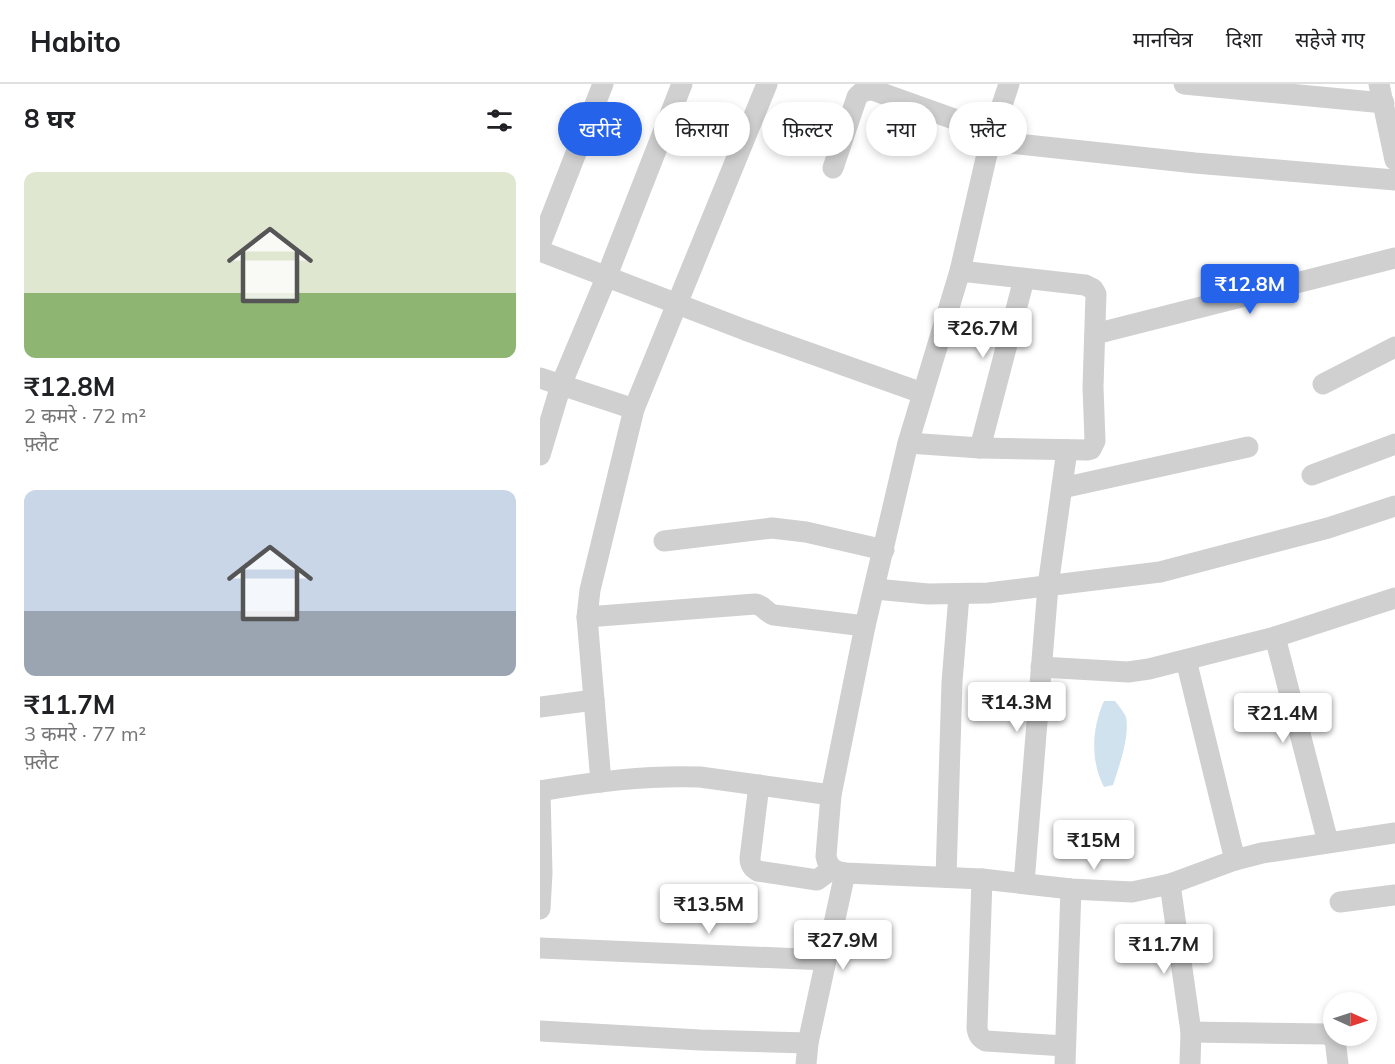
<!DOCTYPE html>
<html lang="hi">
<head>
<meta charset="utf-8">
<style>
	body { margin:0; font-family:Mulish,"Noto Sans Devanagari",sans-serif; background:#f2f2f2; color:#202124; height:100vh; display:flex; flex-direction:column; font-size:22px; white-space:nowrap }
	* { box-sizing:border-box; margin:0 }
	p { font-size:20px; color:#757577 }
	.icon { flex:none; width:33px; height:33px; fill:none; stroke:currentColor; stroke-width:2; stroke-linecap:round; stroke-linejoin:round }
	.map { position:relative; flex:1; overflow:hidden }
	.sheet { display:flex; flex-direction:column; background:#fff; width:540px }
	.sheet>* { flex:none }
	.hud { position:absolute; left:18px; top:18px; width:570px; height:54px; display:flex; gap:12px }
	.needle { width:39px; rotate:93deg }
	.fabs { position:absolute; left:783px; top:908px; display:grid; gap:12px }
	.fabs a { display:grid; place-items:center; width:54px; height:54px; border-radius:50%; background:#fff; box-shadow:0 3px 9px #0003; font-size:30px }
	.price { position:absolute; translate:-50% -51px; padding:0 14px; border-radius:6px; background:#fff; color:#222; font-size:20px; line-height:39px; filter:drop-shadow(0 2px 3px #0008) }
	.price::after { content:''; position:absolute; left:50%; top:36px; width:18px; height:14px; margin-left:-9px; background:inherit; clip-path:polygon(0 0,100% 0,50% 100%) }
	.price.active { background:#2563eb; color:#fff }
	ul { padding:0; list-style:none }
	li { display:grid; align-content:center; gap:12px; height:318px; padding:0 24px }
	li span { display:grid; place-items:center; height:186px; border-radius:12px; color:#555 }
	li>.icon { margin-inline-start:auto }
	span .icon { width:108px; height:108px; fill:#fffc; stroke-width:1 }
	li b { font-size:26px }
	h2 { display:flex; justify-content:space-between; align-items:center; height:72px; padding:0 24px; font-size:26px }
	.chip { padding:0 21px; border-radius:27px; background:#fff; box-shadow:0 3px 9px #0003; font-size:21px; line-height:54px }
	.chip.active { background:#2563eb; color:#fff }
	header { display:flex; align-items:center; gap:36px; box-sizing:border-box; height:84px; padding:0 30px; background:#fff; border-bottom:2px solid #e0e0e0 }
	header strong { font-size:28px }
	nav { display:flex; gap:33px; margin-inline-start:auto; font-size:21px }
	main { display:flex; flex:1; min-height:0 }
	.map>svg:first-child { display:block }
	.water { fill:#cfe2ee }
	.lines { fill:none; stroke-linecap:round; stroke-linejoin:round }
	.street { stroke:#d0d0d0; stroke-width:21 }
</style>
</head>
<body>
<header>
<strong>Habito</strong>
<nav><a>मानचित्र</a><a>दिशा</a><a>सहेजे गए</a></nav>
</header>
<main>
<section class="sheet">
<h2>8 घर<svg class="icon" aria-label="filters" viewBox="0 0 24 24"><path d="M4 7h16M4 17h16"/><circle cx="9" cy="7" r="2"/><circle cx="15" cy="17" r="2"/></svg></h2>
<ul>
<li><span style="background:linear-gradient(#dfe7d0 65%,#8fb573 0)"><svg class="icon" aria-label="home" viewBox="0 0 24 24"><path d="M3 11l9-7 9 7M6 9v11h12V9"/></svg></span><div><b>₹12.8M</b><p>2 कमरे · 72 m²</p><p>फ़्लैट</p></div></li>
<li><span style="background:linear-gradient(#c9d6e8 65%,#9aa5b1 0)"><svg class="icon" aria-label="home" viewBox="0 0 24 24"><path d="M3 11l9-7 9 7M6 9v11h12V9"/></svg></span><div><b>₹11.7M</b><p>3 कमरे · 77 m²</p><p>फ़्लैट</p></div></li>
</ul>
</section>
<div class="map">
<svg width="855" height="980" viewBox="0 0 855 980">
	<rect width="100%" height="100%" fill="#fff"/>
	<path class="water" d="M564,617H575C578,621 584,628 586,633C590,652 579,683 573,701L564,703C550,677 552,643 564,617Z"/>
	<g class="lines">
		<g class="street">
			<path d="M469,0L450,57L420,187L368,359L325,542L291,711L286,772C288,783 293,787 305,789L442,795L531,805L592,808L630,800L695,776L722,769L855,749"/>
			<polyline points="644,0 844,19"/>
			<polyline points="839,0 855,76"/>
			<polyline points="450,57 655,79 855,96"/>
			<path d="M293,84L317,13C322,7 325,6 333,6L453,49"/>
			<polyline points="0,161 63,0"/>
			<polyline points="0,167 205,246 382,309"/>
			<polyline points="555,250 855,174"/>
			<polyline points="0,294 94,325"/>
			<polyline points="783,300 855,263"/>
			<polyline points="368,359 440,364 547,366 551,365 555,357 553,303 556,210 553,205 545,201 420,187"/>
			<polyline points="440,364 484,195"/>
			<polyline points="0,371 21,301 66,194 142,0"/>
			<polyline points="772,391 855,360"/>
			<polyline points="522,404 708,363"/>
			<polyline points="124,457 232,444 266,448 344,466"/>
			<polyline points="335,505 388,510 448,509 620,488 788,444 855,422"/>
			<path d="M47,533L215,520C224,521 226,529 234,531L325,542"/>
			<polyline points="735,553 788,758"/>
			<polyline points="646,576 695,776"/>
			<polyline points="501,583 588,588 609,585 735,553 855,514"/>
			<polyline points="0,623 54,616"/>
			<polyline points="61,698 47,533 50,506 94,325 227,0"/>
			<path d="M219,701L210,774C210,781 212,784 218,787L277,796L292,785"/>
			<path d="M0,707C53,698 106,691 160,693L291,711"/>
			<polyline points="406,793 412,598 419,511"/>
			<path d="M442,795L437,944C438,951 440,954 446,957L525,962"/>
			<polyline points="484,799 508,502 527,366"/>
			<polyline points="630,800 651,948 650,980"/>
			<polyline points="800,818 855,811"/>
			<polyline points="0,825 2,789 0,707"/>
			<polyline points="0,864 286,876"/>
			<polyline points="0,947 160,956 268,959"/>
			<polyline points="651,948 787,950 795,955 798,980"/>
			<polyline points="266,980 268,959 305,789"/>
			<polyline points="525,980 531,805"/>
		</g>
	</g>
</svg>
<div class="fabs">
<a><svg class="needle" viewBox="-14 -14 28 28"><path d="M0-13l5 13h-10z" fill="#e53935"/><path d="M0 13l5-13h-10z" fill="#757577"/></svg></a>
</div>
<b class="price active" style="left:710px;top:231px">₹12.8M</b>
<b class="price" style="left:443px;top:275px">₹26.7M</b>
<b class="price" style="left:477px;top:649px">₹14.3M</b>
<b class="price" style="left:743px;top:660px">₹21.4M</b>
<b class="price" style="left:554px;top:787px">₹15M</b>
<b class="price" style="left:169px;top:851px">₹13.5M</b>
<b class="price" style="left:303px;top:887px">₹27.9M</b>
<b class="price" style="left:624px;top:891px">₹11.7M</b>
<div class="hud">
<a class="chip active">खरीदें</a>
<a class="chip">किराया</a>
<a class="chip">फ़िल्टर</a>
<a class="chip">नया</a>
<a class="chip">फ़्लैट</a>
</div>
</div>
</main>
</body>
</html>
